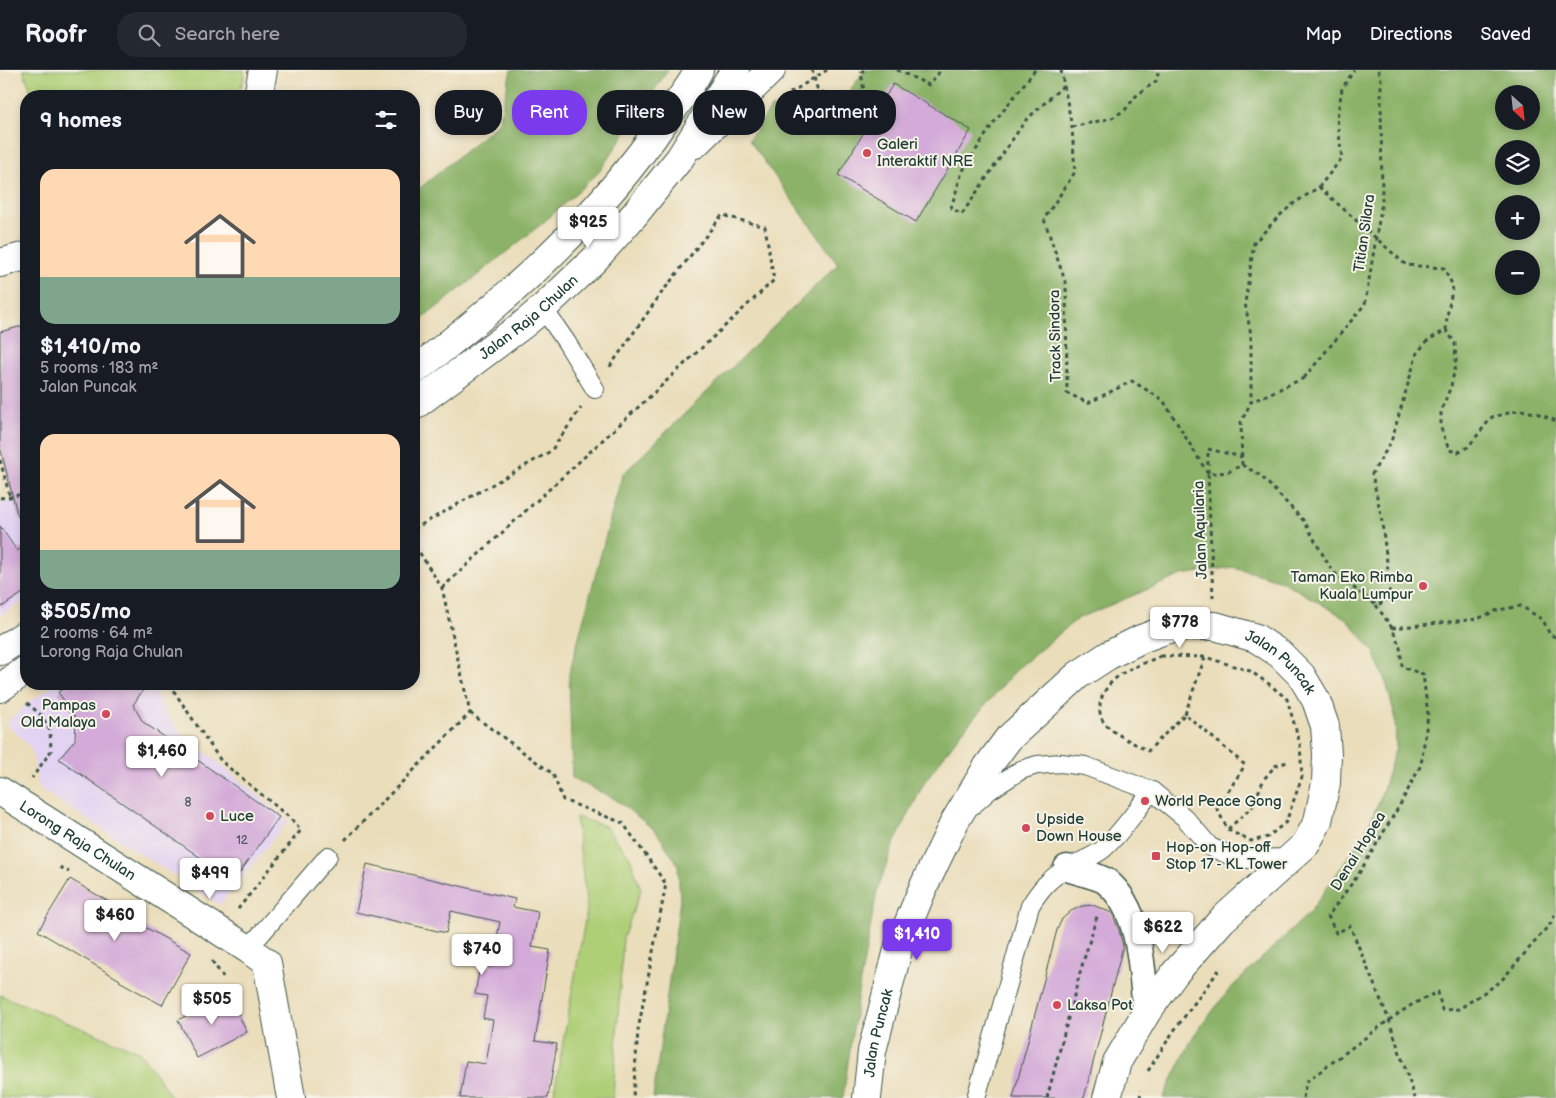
<!DOCTYPE html>
<html lang="en">
<head>
<meta charset="utf-8">
<style>
	body { margin:0; font-family:"Balsamiq Sans",sans-serif; background:#242831; color:#f1f3f6; height:100vh; display:flex; flex-direction:column; font-size:19px; white-space:nowrap }
	* { box-sizing:border-box; margin:0 }
	p { font-size:16px; color:#9ea1a6 }
	.icon { flex:none; width:28px; height:28px; fill:none; stroke:currentColor; stroke-width:2; stroke-linecap:round; stroke-linejoin:round }
	.map { position:relative; flex:1; overflow:hidden }
	.drawer { position:absolute; left:20px; top:20px; width:400px; height:600px; display:flex; flex-direction:column; background:#171b24; border-radius:20px; box-shadow:0 2px 8px #0003 }
	.drawer>* { flex:none }
	.hud { position:absolute; left:435px; top:20px; width:475px; height:45px; display:flex; gap:10px }
	.needle { width:32px; rotate:153deg }
	.controls { position:absolute; left:1495px; top:15px; display:grid; gap:10px }
	.controls a { display:grid; place-items:center; width:45px; height:45px; border-radius:50%; background:#171b24; box-shadow:0 2px 8px #0003; font-size:25px }
	.price { position:absolute; translate:-50% -42px; padding:0 11px; border-radius:5px; background:#fff; color:#222; font-size:16px; line-height:32px; filter:drop-shadow(0 1px 2px #0008) }
	.price::after { content:''; position:absolute; left:50%; top:30px; width:15px; height:11px; margin-left:-8px; background:inherit; clip-path:polygon(0 0,100% 0,50% 100%) }
	.price.on { background:#7c3aed; color:#fff }
	ul { padding:0; list-style:none }
	li { display:grid; align-content:center; gap:10px; height:265px; padding:0 20px }
	li span { display:grid; place-items:center; height:155px; border-radius:15px; color:#555 }
	li>.icon { margin-inline-start:auto }
	span .icon { width:90px; height:90px; fill:#fffc; stroke-width:1 }
	li b { font-size:21px }
	h2 { display:flex; justify-content:space-between; align-items:center; height:60px; padding:0 20px; font-size:21px }
	.pill { padding:0 18px; border-radius:20px; background:#171b24; box-shadow:0 2px 8px #0003; font-size:18px; line-height:45px }
	.pill.on { background:#7c3aed; color:#fff }
	header { display:flex; align-items:center; gap:30px; box-sizing:border-box; height:70px; padding:0 25px; background:#171b24; border-bottom:1px solid #363941 }
	header strong { font-size:24px }
	nav { display:flex; gap:28px; margin-inline-start:auto; font-size:18px }
	.search { width:350px; height:45px; background:#242831; display:flex; align-items:center; gap:12px; box-sizing:border-box; padding:0 18px; border-radius:20px; color:#9ea1a6; font-size:19px }
	.map>svg:first-child { display:block }
	.built { fill:#e3d3f2 }
	.green { fill:#afcf77; stroke:#678656 }
	.forest { fill:#8bb268; stroke:#55784e; fill-rule:evenodd }
	.building { fill:#d3aad8 }
	.lines { fill:none; stroke-linecap:round; stroke-linejoin:round }
	.service-casing { stroke:#3d5548; stroke-width:20 }
	.pedestrian-casing { stroke:#3d5548; stroke-width:29 }
	.minor-casing { stroke:#3d5548; stroke-width:30 }
	.secondary-casing { stroke:#3d5548; stroke-width:30 }
	.path { stroke:#3d5548; stroke-width:3; stroke-dasharray:4 4; stroke-linecap:butt }
	.service { stroke:#fff; stroke-width:18 }
	.pedestrian { stroke:#fff; stroke-width:26 }
	.minor { stroke:#fff; stroke-width:28 }
	.secondary { stroke:#fff; stroke-width:28 }
	.path-bridge { stroke:#3d5548; stroke-width:3; stroke-dasharray:4 4; stroke-linecap:butt }
	.poi-dot { fill:#d1495b; stroke:#f7f3e8; stroke-width:2 }
	.labels { text-anchor:middle; stroke-width:4; stroke-linejoin:round; paint-order:stroke }
	.number-label { font-size:12px; fill:#4c585d }
	.poi-label { font-size:15px; fill:#1f3d34; stroke:#f7f3e8; text-anchor:start }
	.street-label { font-size:15px; fill:#1f3d34; stroke:#f7f3e8 }
</style>
</head>
<body>
<header>
<strong>Roofr</strong>
<div class="search"><svg class="icon" aria-label="search" viewBox="0 0 24 24"><circle cx="10" cy="10" r="6"/><path d="M15 15l6 6"/></svg>Search here</div>
<nav><a>Map</a><a>Directions</a><a>Saved</a></nav>
</header>
<div class="map">
<svg width="1556" height="1028" viewBox="0 0 1556 1028">
	<rect width="100%" height="100%" fill="#f7f3e8"/>
	<filter id="ink" filterUnits="userSpaceOnUse"><feTurbulence type="fractalNoise" baseFrequency=".02" numOctaves="2"/><feDisplacementMap in="SourceGraphic" scale="10" xChannelSelector="R" yChannelSelector="G"/><feConvolveMatrix kernelMatrix="1 2 1 2 8 2 1 2 1" color-interpolation-filters="sRGB"/></filter>
	<filter id="wash" filterUnits="userSpaceOnUse"><feTurbulence type="fractalNoise" baseFrequency=".0096" numOctaves="4" result="noise"/><feDisplacementMap in="SourceGraphic" scale="20" xChannelSelector="R" yChannelSelector="G"/><feGaussianBlur stdDeviation="1.12" result="paint"/><feColorMatrix in="noise" values="0 0 0 0 0 0 0 0 0 0 0 0 0 0 0 0 0 1.4 0 .05"/><feComposite in="paint" operator="in"/></filter>
	<g filter="url(#wash)">
		<rect width="100%" height="100%" fill="#eaddba"/>
		<g class="built">
			<polygon points="26,430 26,529 0,546 0,433"/>
			<polygon points="56,614 148,614 175,657 288,751 220,835 39,718 31,678 6,653 32,630"/>
		</g>
		<g class="green">
			<polygon points="23,0 244,0 244,9 237,26 33,26"/>
			<polygon points="576,747 605,756 630,787 641,820 623,868 613,1028 553,1028 587,839"/>
			<polygon points="0,925 140,982 172,1028 0,1028"/>
		</g>
		<g class="forest">
			<polygon points="511,0 668,0 599,102 544,152 421,250 414,240 414,123 499,53"/>
			<path d="M865,0H1556V1028H1163L1194,965L1229,920L1310,842L1363,766L1380,729L1396,677L1395,646L1387,616L1374,582L1347,549L1282,511L1233,497L1182,505L1077,549L1017,599L960,664L925,711L893,776L877,821L858,923L843,1028H653L680,830L678,795L656,761L615,729L572,708L569,604L622,405L838,194L749,70L771,38L833,43ZM1504,24H1531V51H1504ZM1504,79H1531V106H1504ZM1504,134H1531V161H1504ZM1504,189H1531V216H1504Z"/>
		</g>
		<g id="blocks">
			<g class="building">
				<polygon points="893,14 971,60 916,152 838,105"/>
				<polygon points="26,255 26,446 18,447 0,377 0,262"/>
				<polygon points="0,456 17,481 26,475 26,521 0,538"/>
				<polygon points="71,614 147,614 133,635 143,652 279,747 234,811 59,689 75,670 76,648 58,622"/>
				<polygon points="367,794 515,829 513,837 538,842 532,877 550,880 535,971 557,974 548,1028 460,1028 466,991 486,994 493,950 483,948 487,926 475,924 480,896 491,897 500,852 451,841 446,863 356,842"/>
				<polygon points="70,809 138,849 136,852 191,883 162,935 119,911 120,910 38,861"/>
				<polygon points="1093,835 1112,843 1119,860 1123,876 1084,1028 1013,1028 1057,860 1062,849 1071,841 1082,836"/>
				<polygon points="228,924 247,962 197,988 178,950"/>
			</g>
		</g>
	</g>
	<g filter="url(#ink)">
		<use href="#blocks" fill-opacity="0" stroke="#3d5548" stroke-width="1"/>
		<g class="lines">
			<defs>
				<g id="service">
					<polyline points="543,238 567,273 595,319"/>
					<polyline points="973,735 990,720 1021,700 1037,695 1061,693 1085,696 1152,721 1185,748 1210,777 1239,789 1292,788"/>
					<polyline points="248,879 328,786"/>
					<path d="M976,1028L1030,836C1040,819 1050,808 1067,798C1079,792 1091,788 1102,780C1121,764 1136,740 1152,721"/>
				</g>
				<path id="pedestrian" d="M1067,798C1077,801 1101,807 1107,812C1142,841 1142,902 1146,943"/>
				<g id="minor">
					<polyline points="258,26 263,0"/>
					<polyline points="695,74 771,0"/>
					<polyline points="0,193 26,186"/>
					<path id="s1" d="M0,721L248,879L267,893L291,1028"/>
					<path id="s2" d="M867,1028L872,981L899,876L923,818L955,751L988,696L1008,669L1078,605L1109,585L1141,569L1165,560L1188,556H1215L1256,568L1280,584L1301,605L1316,630L1325,656L1327,684L1326,713L1318,751L1306,774L1222,850L1175,903L1146,943L1117,992L1107,1028"/>
				</g>
				<g id="secondary">
					<path d="M414,301C509,228 597,150 665,50C676,34 690,18 699,0"/>
					<path id="s3" d="M414,336L524,254L543,238L595,189L635,144L680,88L735,0"/>
					<polyline points="0,581 26,564"/>
					<polyline points="0,618 26,600"/>
				</g>
			</defs>
			<use href="#service" class="service-casing"/>
			<use href="#pedestrian" class="pedestrian-casing"/>
			<use href="#minor" class="minor-casing"/>
			<use href="#secondary" class="secondary-casing"/>
			<g class="path">
				<polyline points="812,0 817,18 854,44"/>
				<polyline points="864,0 861,2 865,28 854,44 865,59"/>
				<polyline points="897,0 929,15 941,0"/>
				<polyline points="1035,0 992,55 962,102 951,138 962,144 1025,51 1063,16"/>
				<polyline points="1061,0 1072,57 1075,102 1044,149 1066,214 1067,323 1088,333 1132,311 1163,330 1208,404"/>
				<polyline points="790,23 827,0"/>
				<polyline points="1072,57 1112,48 1125,40 1136,26 1156,11 1159,0"/>
				<polyline points="1319,117 1406,195 1444,198 1453,216 1447,246 1446,260"/>
				<polyline points="1304,308 1251,332 1251,265 1245,233 1254,173 1278,147 1293,134 1319,117 1342,88 1337,48 1342,19 1354,0"/>
				<polyline points="0,390 10,427"/>
				<polyline points="1242,395 1241,352 1251,332"/>
				<polyline points="1208,403 1208,379 1242,387"/>
				<polyline points="0,428 10,427 26,423"/>
				<polyline points="414,459 551,381 581,338"/>
				<polyline points="442,518 644,332 774,210 765,157 722,145 660,225 609,298"/>
				<polyline points="1213,528 1208,404 1228,402 1242,395 1260,405 1304,451 1332,501 1376,535 1385,532 1389,523 1390,516 1381,445 1372,404 1391,372 1417,283 1428,270 1446,260 1455,273 1456,294 1451,316 1441,341 1441,358 1449,380 1458,382 1468,377 1492,347 1521,340 1539,344 1556,351"/>
				<polyline points="1376,535 1392,558 1400,577 1402,597 1423,604 1428,645 1421,695 1401,733 1358,805 1328,846 1336,863 1350,856 1389,950 1415,1028"/>
				<polyline points="1392,558 1477,549 1498,540 1521,536 1543,550 1550,565 1556,567"/>
				<path d="M1161,586L1205,587L1250,601L1269,614L1287,629L1300,674L1302,707L1286,752L1268,767L1251,771L1228,760L1217,739L1245,695L1185,644L1148,681C1136,674 1111,663 1103,651C1099,644 1099,637 1101,630C1109,603 1138,596 1161,586Z"/>
				<polyline points="169,614 221,691 290,748 301,760 238,839"/>
				<polyline points="27,633 42,646 50,661 51,681 32,708"/>
				<polyline points="470,643 553,704 563,730 623,753 666,814 638,960 633,1028"/>
				<polyline points="1185,644 1205,587"/>
				<polyline points="1228,759 1252,737 1264,709 1275,696 1287,692"/>
				<polyline points="345,770 470,643 442,518 414,474"/>
				<polyline points="60,797 69,802"/>
				<polyline points="212,891 223,907"/>
				<polyline points="1148,1001 1173,962 1219,900"/>
				<polyline points="1047,1028 1081,899 1098,843"/>
				<polyline points="1140,1028 1141,1020"/>
				<polyline points="1303,1028 1306,1012 1389,950 1413,934 1438,922 1442,940 1459,939 1500,912 1551,853 1556,842"/>
			</g>
			<use href="#service" class="service"/>
			<use href="#pedestrian" class="pedestrian"/>
			<use href="#minor" class="minor"/>
			<use href="#secondary" class="secondary"/>
			<polyline class="path-bridge" points="1304,308 1365,234 1382,132 1381,25 1381,9 1378,0"/>
		</g>
	</g>
	<g class="poi-dot">
		<circle cx="867" cy="83" r="5"/>
		<circle cx="1423" cy="516" r="5"/>
		<circle cx="106" cy="644" r="5"/>
		<circle cx="1145" cy="731" r="5"/>
		<circle cx="210" cy="746" r="5"/>
		<circle cx="1026" cy="758" r="5"/>
		<rect x="1151" y="781" width="10" height="10" rx="2.5"/>
		<circle cx="1057" cy="935" r="5"/>
	</g>
	<g class="labels">
		<g class="number-label">
			<text x="188" y="736">8</text>
			<text x="242" y="774">12</text>
		</g>
		<g class="poi-label">
			<text x="877" y="79">Galeri<tspan x="877" dy="17">Interaktif NRE</tspan></text>
			<text x="1413" y="512" text-anchor="end">Taman Eko Rimba<tspan x="1413" dy="17">Kuala Lumpur</tspan></text>
			<text x="96" y="640" text-anchor="end">Pampas<tspan x="96" dy="17">Old Malaya</tspan></text>
			<text x="1155" y="736">World Peace Gong</text>
			<text x="220" y="751">Luce</text>
			<text x="1036" y="754">Upside<tspan x="1036" dy="17">Down House</tspan></text>
			<text x="1166" y="782">Hop-on Hop-off<tspan x="1166" dy="17">Stop 17 - KL Tower</tspan></text>
			<text x="1067" y="940">Laksa Pot</text>
		</g>
		<g class="street-label">
			<text transform="translate(1364 163) rotate(-82)" y="5">Titian Silara</text>
			<text dy="5" stroke="none"><textPath href="#s3" startOffset="145">Jalan Raja Chulan</textPath></text>
			<text transform="translate(1055 266) rotate(-91)" y="5">Track Sindora</text>
			<text transform="translate(1200 460) rotate(-92)" y="5">Jalan Aquilaria</text>
			<text dy="5" stroke="none"><textPath href="#s2" startOffset="711">Jalan Puncak</textPath></text>
			<text dy="5" stroke="none"><textPath href="#s1" startOffset="92">Lorong Raja Chulan</textPath></text>
			<text transform="translate(1358 781) rotate(-58)" y="5">Denai Hopea</text>
			<text dy="5" stroke="none"><textPath href="#s2" startOffset="66">Jalan Puncak</textPath></text>
		</g>
	</g>
</svg>
<div class="controls">
<a><svg class="needle" viewBox="-14 -14 28 28"><path d="M0-13l5 13h-10z" fill="#e53935"/><path d="M0 13l5-13h-10z" fill="#9ea1a6"/></svg></a>
<a><svg class="icon" aria-label="layers" viewBox="0 0 24 24"><path d="M12 4l9 5-9 5-9-5zM3 14l9 5 9-5"/></svg></a>
<a>+</a>
<a>−</a>
</div>
<b class="price" style="left:588px;top:179px">$925</b>
<b class="price" style="left:1180px;top:579px">$778</b>
<b class="price" style="left:162px;top:708px">$1,460</b>
<b class="price" style="left:210px;top:830px">$499</b>
<b class="price" style="left:115px;top:872px">$460</b>
<b class="price" style="left:1163px;top:884px">$622</b>
<b class="price on" style="left:917px;top:891px">$1,410</b>
<b class="price" style="left:482px;top:906px">$740</b>
<b class="price" style="left:212px;top:956px">$505</b>
<div class="hud">
<a class="pill">Buy</a>
<a class="pill on">Rent</a>
<a class="pill">Filters</a>
<a class="pill">New</a>
<a class="pill">Apartment</a>
</div>
<section class="drawer">
<h2>9 homes<svg class="icon" aria-label="filters" viewBox="0 0 24 24"><path d="M4 7h16M4 17h16"/><circle cx="9" cy="7" r="2"/><circle cx="15" cy="17" r="2"/></svg></h2>
<ul>
<li><span style="background:linear-gradient(#ffd9b3 70%,#7fa58c 0)"><svg class="icon" aria-label="home" viewBox="0 0 24 24"><path d="M3 11l9-7 9 7M6 9v11h12V9"/></svg></span><div><b>$1,410/mo</b><p>5 rooms · 183 m²</p><p>Jalan Puncak</p></div></li>
<li><span style="background:linear-gradient(#ffd9b3 75%,#7fa58c 0)"><svg class="icon" aria-label="home" viewBox="0 0 24 24"><path d="M3 11l9-7 9 7M6 9v11h12V9"/></svg></span><div><b>$505/mo</b><p>2 rooms · 64 m²</p><p>Lorong Raja Chulan</p></div></li>
</ul>
</section>
</div>
</body>
</html>
